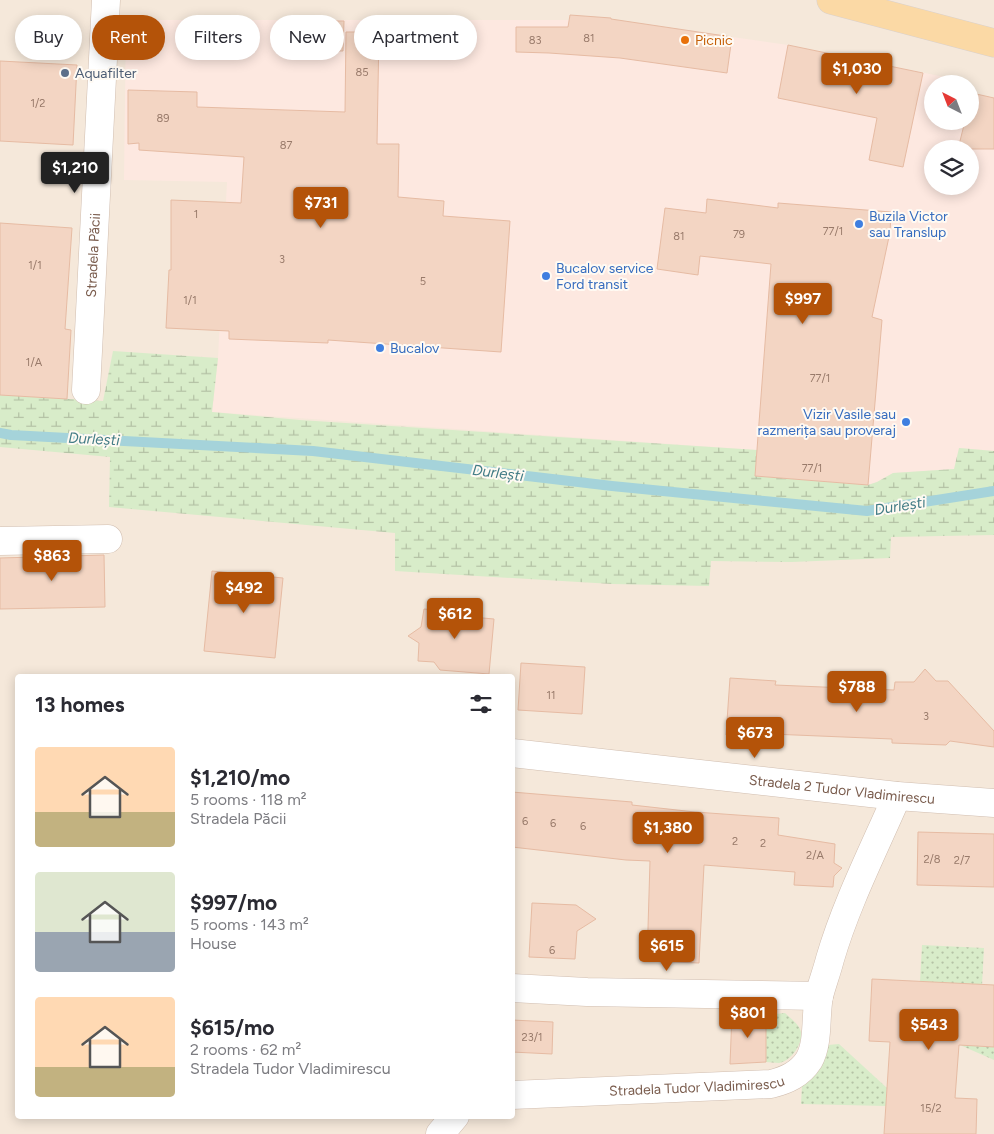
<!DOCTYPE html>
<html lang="en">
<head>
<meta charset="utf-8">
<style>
	body { margin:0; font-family:Figtree,sans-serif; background:#f7f7f7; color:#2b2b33; height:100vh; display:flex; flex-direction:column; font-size:19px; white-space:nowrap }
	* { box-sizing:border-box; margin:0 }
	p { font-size:16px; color:#7c7c81 }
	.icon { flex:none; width:28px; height:28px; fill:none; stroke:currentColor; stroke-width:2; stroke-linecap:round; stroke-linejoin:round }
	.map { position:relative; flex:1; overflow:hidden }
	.details { position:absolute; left:15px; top:674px; width:500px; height:445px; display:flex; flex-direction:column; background:#fff; border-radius:5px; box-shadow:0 2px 12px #0003 }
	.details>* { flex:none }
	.hud { position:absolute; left:15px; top:15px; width:500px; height:45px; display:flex; gap:10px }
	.needle { width:32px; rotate:318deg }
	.controls { position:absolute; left:924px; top:75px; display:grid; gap:10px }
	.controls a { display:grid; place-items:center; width:55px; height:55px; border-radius:50%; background:#fff; box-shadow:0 2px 12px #0003; font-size:25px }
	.price { position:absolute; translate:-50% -42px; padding:0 11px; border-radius:5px; background:#b45309; color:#fff; font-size:16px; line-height:32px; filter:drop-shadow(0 1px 2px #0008) }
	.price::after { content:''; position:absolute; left:50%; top:30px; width:15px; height:11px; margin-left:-8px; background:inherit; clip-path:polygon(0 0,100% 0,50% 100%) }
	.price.active { background:#222; color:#fff }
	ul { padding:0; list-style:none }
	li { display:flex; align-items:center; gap:15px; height:125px; padding:0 20px }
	li span { display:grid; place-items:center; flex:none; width:140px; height:100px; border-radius:5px; color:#555 }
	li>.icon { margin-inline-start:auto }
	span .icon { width:60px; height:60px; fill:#fffc; stroke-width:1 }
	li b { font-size:21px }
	h2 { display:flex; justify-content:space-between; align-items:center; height:60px; padding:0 20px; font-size:21px }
	.tag { padding:0 18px; border-radius:22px; background:#fff; box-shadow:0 2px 12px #0003; font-size:18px; line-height:45px }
	.tag.active { background:#b45309; color:#fff }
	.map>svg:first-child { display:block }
	.residential { fill:#f5e8da; fill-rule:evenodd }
	.commercial { fill:#fde8e0; fill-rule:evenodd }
	.wetland { fill:url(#wetland-marsh) }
	.garden { fill:url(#garden-dots) }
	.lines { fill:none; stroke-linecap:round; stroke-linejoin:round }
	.stream { stroke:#a5d3da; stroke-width:10 }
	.building { fill:#f3d5c3; stroke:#e6bba3 }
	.minor-casing { stroke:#d1beb0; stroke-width:29 }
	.major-casing { stroke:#dad1cd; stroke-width:29 }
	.minor { stroke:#fff; stroke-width:28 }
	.major { stroke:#fbd9a5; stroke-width:28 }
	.food-dot { fill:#e8710a; stroke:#fffaf3; stroke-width:2 }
	.service-dot { fill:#5c6f8a; stroke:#fffaf3; stroke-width:2 }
	.shop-dot { fill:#3f7fe0; stroke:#fffaf3; stroke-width:2 }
	.labels { text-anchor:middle; stroke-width:4; stroke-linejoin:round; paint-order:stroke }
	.number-label { font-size:11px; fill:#987a6a }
	.food-label { font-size:14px; fill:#c56008; stroke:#fffaf3; text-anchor:start }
	.service-label { font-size:14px; fill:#4e5e75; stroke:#fffaf3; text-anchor:start }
	.shop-label { font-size:14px; fill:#366cbe; stroke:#fffaf3; text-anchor:start }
	.street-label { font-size:14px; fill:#7a5c4d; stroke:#fffaf3 }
	.water-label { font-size:15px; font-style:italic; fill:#437c86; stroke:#fffaf3 }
</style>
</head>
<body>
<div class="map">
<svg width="994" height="1134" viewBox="0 0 994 1134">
	<defs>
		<pattern id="wetland-marsh" width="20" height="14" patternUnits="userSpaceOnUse" patternTransform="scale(1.25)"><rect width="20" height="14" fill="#d8ecc9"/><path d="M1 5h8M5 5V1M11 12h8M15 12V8" fill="none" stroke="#b4c2a5"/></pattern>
		<pattern id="garden-dots" width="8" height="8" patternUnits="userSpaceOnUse" patternTransform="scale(1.25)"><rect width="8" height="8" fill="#d8ecc9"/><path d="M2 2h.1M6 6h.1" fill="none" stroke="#b4c2a5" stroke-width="1.8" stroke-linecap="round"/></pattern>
	</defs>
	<rect width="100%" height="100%" fill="#fdf6ec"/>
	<path class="residential" d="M0,0H994V1134H0ZM932,84H970V121H932ZM932,149H970V186H932ZM18,676H512V1116H18Z"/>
	<path class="commercial" d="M570,15L611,18V21L641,24L788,45L964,81L966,84H932V121H970V90L972,93L994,98V451L960,448L955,469L893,473L877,482L868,485L755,476L757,450L212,412L218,358L227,182L124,180L126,20H569ZM932,149H970V186H932Z"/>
	<polygon class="wetland" points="113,351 218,358 212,412 300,420 757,450 755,476 868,485 877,482 893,473 954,469 959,448 994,451 994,535 891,537 890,558 792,562 711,561 709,586 612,584 395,571 395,533 109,507 110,457 0,447 0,395 103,401"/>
	<g class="garden">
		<polygon points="922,945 984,948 982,985 920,982"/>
		<path d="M785,1013C791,1019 799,1024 801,1032C803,1044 791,1061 779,1063C775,1063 770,1062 766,1062V1015Z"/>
		<polygon points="839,1044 887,1088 886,1106 801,1104 802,1085 828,1045"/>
		<polygon points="960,1045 994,1047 994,1060"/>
	</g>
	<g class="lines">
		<polyline class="stream" points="0,433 11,435 313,451 612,486 867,511 994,491"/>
	</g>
	<g class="building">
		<polygon points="570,15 611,18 611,19 732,37 727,73 620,58 549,53 516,52 516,27 568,27"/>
		<polygon points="278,21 344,21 343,51 277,50"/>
		<polygon points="346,32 379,32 377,144 399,144 398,197 444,201 443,216 510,221 501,352 328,340 328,343 229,339 229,331 166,328 169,270 171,270 171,200 241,203 244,157 139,150 139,143 128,144 128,90 197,92 197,107 345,112"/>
		<polygon points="788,45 923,73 903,167 869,160 877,118 778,98"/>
		<polygon points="0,61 77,65 73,145 0,141"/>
		<polygon points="972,93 994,98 994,149 958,149 965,121 970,121"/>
		<polygon points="707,199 778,208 778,203 891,212 890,232 872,317 882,320 868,485 755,476 771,264 700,256 698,275 657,269 665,208 706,213"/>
		<polygon points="0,223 72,228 65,329 71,330 67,399 0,395"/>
		<polygon points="104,555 105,607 0,609 0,558"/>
		<polygon points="212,571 283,578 275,658 204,651"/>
		<polygon points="449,598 461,616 494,619 489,674 440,670 434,662 418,661 419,643 408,636 421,627 424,609 435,610"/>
		<polygon points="521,663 585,667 582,714 518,710"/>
		<polygon points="925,669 936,681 948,681 994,731 994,747 950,741 946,745 892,743 892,739 771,734 771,739 726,735 730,678 776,681 775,685 894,690 895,682 914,682"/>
		<polygon points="512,792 632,802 632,805 695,812 779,818 778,835 835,844 834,863 842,868 834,876 833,887 794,885 795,872 704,865 699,963 647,961 650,861 626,860 512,847"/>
		<polygon points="918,832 994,834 994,887 917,885"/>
		<polygon points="532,903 576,905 596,919 577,931 575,959 529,957"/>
		<polygon points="872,979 994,985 994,1047 959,1045 955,1098 977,1099 976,1134 884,1134 890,1042 869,1041"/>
		<polygon points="732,1014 766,1015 766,1062 730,1064"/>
		<polygon points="512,1020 553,1022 552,1054 512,1052"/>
	</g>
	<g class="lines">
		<defs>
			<g id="minor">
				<path id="s1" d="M86,390L106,0"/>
				<polyline points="0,541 108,539"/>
				<path id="s2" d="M512,753L897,796L994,803"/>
				<polyline points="512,988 587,992 819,996"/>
				<path id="s3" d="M512,1095L771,1084C787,1080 800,1074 809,1060C819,1042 815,1016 819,996C822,984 827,971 830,959C846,904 874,849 897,796"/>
				<polyline points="440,1134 455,1116"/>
			</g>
			<polyline id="major" points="831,0 994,43"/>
		</defs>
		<use href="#minor" class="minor-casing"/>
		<use href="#major" class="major-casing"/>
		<use href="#minor" class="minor"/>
		<use href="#major" class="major"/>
	</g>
	<circle class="food-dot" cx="685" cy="40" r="5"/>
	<circle class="service-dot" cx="65" cy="73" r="5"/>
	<g class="shop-dot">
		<circle cx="859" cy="224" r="5"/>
		<circle cx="546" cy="276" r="5"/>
		<circle cx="380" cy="348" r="5"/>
		<circle cx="906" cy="422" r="5"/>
	</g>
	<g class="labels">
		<g class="number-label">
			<text x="589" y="42">81</text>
			<text x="535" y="44">83</text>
			<text x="362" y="76">85</text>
			<text x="38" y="107">1/2</text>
			<text x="163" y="122">89</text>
			<text x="286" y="149">87</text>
			<text x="196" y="218">1</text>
			<text x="833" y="235">77/1</text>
			<text x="739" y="238">79</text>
			<text x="679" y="240">81</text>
			<text x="282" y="263">3</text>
			<text x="35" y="269">1/1</text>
			<text x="423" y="285">5</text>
			<text x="190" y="304">1/1</text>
			<text x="34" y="366">1/A</text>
			<text x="820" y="382">77/1</text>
			<text x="812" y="472">77/1</text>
			<text x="551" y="699">11</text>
			<text x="926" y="720">3</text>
			<text x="525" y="825">6</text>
			<text x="553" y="827">6</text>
			<text x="583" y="830">6</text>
			<text x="735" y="845">2</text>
			<text x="763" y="847">2</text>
			<text x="815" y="859">2/A</text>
			<text x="932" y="863">2/8</text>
			<text x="962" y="864">2/7</text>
			<text x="552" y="954">6</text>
			<text x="532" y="1041">23/1</text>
			<text x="931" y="1112">15/2</text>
		</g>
		<g class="food-label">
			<text x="695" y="45">Picnic</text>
		</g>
		<g class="service-label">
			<text x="75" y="78">Aquafilter</text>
		</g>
		<g class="shop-label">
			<text x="869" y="221">Buzila Victor<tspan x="869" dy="16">sau Translup</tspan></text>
			<text x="556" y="273">Bucalov service<tspan x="556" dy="16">Ford transit</tspan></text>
			<text x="390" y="353">Bucalov</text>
			<text x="896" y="419" text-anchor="end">Vizir Vasile sau<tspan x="896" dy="16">razmerița sau proveraj</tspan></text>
		</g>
		<g class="street-label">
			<text dy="5" stroke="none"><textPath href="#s1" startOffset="135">Stradela Păcii</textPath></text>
			<text dy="5" stroke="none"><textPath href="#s2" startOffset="332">Stradela 2 Tudor Vladimirescu</textPath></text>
			<text dy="5" stroke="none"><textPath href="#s3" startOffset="185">Stradela Tudor Vladimirescu</textPath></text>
		</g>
		<g class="water-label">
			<text transform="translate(94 439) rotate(3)" y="5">Durlești</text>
			<text transform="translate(498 473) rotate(7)" y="5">Durlești</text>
			<text transform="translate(900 506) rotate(-9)" y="5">Durlești</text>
		</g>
	</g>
</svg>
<div class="controls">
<a><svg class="needle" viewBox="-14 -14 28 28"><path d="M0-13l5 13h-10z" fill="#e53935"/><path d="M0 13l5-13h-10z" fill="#7c7c81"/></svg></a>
<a><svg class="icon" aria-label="layers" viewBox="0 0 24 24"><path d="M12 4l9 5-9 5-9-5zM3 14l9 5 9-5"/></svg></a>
</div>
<b class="price" style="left:857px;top:95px">$1,030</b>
<b class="price active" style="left:75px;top:194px">$1,210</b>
<b class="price" style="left:321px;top:229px">$731</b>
<b class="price" style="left:803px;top:325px">$997</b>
<b class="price" style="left:52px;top:582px">$863</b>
<b class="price" style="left:244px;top:614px">$492</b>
<b class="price" style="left:455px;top:640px">$612</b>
<b class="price" style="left:857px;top:713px">$788</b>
<b class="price" style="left:755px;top:759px">$673</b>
<b class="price" style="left:668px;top:854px">$1,380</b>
<b class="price" style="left:667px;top:972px">$615</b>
<b class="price" style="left:748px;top:1039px">$801</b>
<b class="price" style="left:929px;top:1051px">$543</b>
<div class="hud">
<a class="tag">Buy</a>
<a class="tag active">Rent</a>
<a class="tag">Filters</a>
<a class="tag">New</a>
<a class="tag">Apartment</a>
</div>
<section class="details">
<h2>13 homes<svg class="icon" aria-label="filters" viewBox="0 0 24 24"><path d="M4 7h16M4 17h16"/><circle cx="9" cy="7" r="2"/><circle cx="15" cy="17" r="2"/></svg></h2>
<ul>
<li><span style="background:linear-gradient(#ffd9b3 65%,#c2b280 0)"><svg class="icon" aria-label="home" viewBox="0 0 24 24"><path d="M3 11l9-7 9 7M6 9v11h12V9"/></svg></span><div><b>$1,210/mo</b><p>5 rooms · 118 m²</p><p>Stradela Păcii</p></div></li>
<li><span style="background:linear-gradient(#dfe7d0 60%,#9aa5b1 0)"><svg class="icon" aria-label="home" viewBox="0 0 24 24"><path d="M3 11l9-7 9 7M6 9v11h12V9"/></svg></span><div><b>$997/mo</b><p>5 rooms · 143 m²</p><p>House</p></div></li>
<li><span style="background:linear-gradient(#ffd9b3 70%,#c2b280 0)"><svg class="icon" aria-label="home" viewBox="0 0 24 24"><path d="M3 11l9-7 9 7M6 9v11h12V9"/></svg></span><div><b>$615/mo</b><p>2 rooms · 62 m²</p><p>Stradela Tudor Vladimirescu</p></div></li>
</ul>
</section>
</div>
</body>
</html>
